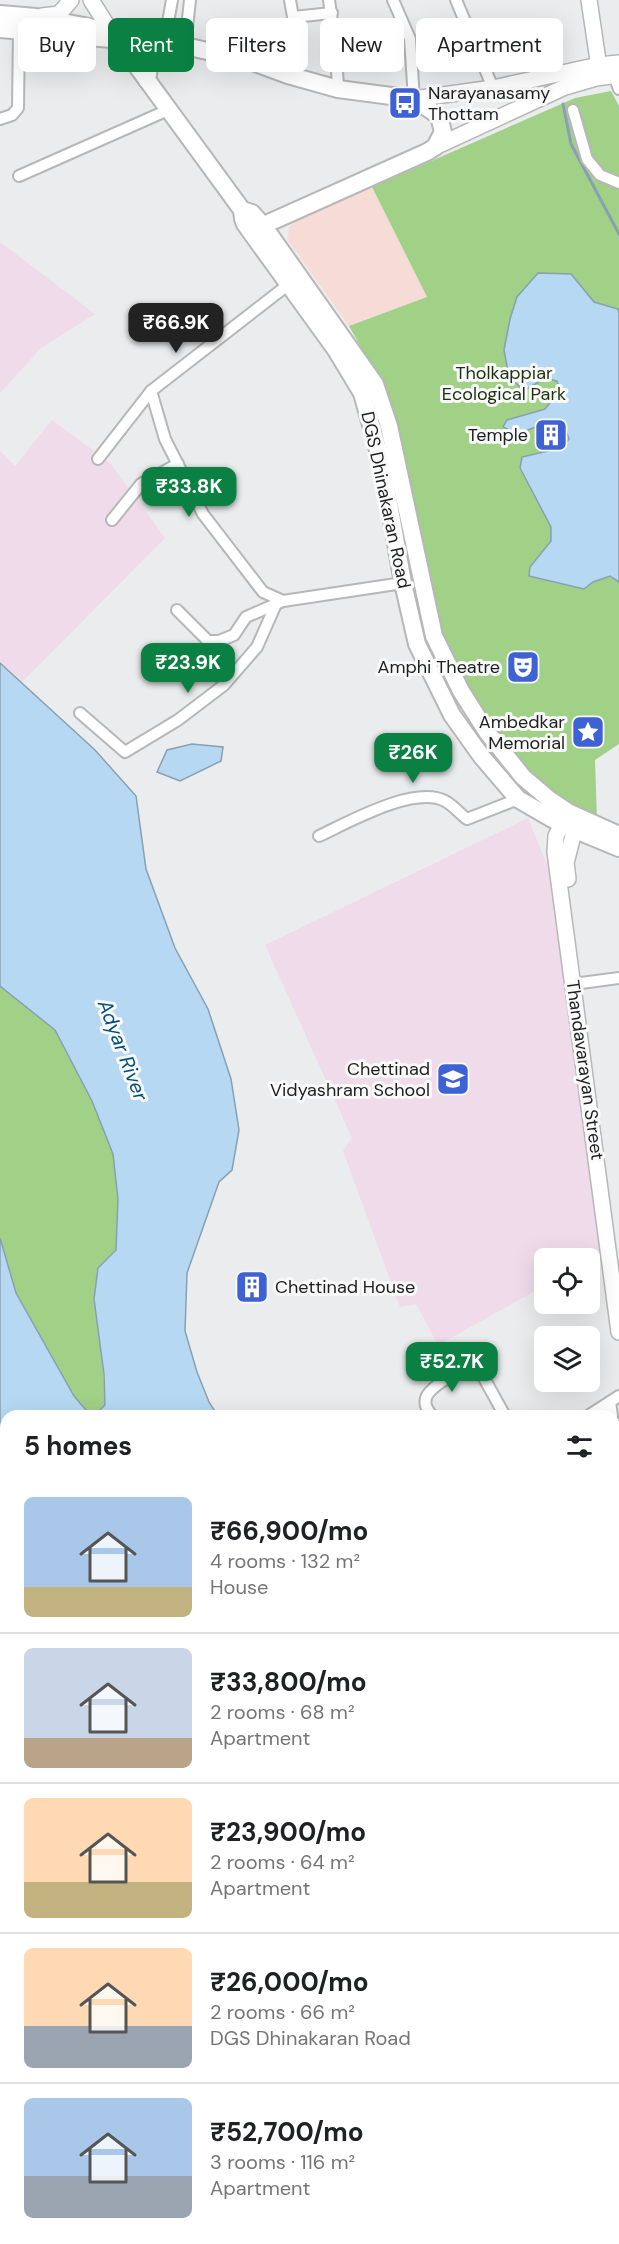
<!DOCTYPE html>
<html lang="en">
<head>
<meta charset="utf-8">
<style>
	body { margin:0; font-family:"DM Sans",sans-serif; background:#f6f6f6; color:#202124; height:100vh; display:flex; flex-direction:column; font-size:22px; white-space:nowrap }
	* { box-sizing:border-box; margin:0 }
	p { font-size:20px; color:#757577 }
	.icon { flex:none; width:33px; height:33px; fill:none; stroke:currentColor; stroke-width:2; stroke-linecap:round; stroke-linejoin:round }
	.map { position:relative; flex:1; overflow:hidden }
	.panel { position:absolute; left:0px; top:1410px; width:620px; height:834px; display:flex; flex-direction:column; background:#fff; border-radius:18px 18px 0 0; box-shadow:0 6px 24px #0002 }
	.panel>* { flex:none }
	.hud { position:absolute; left:18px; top:18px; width:584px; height:54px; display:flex; gap:12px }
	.controls { position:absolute; left:534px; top:1248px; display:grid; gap:12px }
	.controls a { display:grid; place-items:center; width:66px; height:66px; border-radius:9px; background:#fff; box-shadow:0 6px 24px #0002; font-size:30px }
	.price { position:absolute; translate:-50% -51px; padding:0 14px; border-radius:12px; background:#0b8043; color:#fff; font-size:20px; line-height:39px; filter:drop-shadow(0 2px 3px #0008) }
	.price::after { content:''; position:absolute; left:50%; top:36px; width:18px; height:14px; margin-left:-9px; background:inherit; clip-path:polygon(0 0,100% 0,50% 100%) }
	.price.on { background:#222; color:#fff }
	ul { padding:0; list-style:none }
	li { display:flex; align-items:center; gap:18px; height:150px; padding:0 24px }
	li+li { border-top:2px solid #e0e0e0 }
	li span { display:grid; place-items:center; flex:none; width:168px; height:120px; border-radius:9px; color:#555 }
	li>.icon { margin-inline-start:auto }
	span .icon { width:72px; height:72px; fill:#fffc; stroke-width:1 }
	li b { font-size:26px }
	h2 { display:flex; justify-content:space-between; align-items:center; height:72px; padding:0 24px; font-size:26px }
	.chip { padding:0 21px; border-radius:9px; background:#fff; box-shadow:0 6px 24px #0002; font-size:21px; line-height:54px }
	.chip.on { background:#0b8043; color:#fff }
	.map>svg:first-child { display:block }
	.industrial { fill:#f6dbd7 }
	.education { fill:#f0dbea }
	.green { fill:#a1d087 }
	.water { fill:#b6d8f2; stroke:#88a0b2; stroke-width:1.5 }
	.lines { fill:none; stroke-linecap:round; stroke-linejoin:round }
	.stream { stroke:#88a0b2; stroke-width:3 }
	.street-casing { stroke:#b7b7b8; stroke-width:14 }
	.secondary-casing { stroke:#b7b7b8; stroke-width:18 }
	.primary-casing { stroke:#b7b7b8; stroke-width:20 }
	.street { stroke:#fff; stroke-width:10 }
	.secondary { stroke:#fff; stroke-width:15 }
	.primary { stroke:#fff; stroke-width:16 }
	.labels { text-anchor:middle; stroke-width:6; stroke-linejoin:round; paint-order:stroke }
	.poi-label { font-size:18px; fill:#1d1e1e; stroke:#f9f9fa; text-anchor:end }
	.park-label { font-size:18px; fill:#1c310f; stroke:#f9f9fa }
	.street-label { font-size:18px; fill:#1d1e1e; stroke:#f9f9fa }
	.water-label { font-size:20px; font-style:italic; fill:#035179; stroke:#f9f9fa }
</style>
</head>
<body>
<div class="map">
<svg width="619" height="2244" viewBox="0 0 619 2244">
	<rect width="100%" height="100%" fill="#ebeced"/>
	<polygon class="industrial" points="372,187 427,297 349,326 288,240 289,227 298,219"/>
	<g class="education">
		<polygon points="0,242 95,314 41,348 0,393"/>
		<polygon points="52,420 110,463 165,538 22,682 0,663 0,451 15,466"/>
		<polygon points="528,818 554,882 603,1253 590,1261 590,1258 544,1258 544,1286 438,1345 416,1304 400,1307 343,1151 352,1138 265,945"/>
	</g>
	<g class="green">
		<polygon points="611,91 619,106 619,744 595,760 597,820 557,798 523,766 493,733 463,685 440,630 387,394 349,326 427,297 372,187 575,98"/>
		<polygon points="0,986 55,1030 92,1101 113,1154 118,1199 116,1250 98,1268 105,1406 94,1416 91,1416 74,1396 16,1293 0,1238"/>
		<polygon points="0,1674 4,1681 6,1704 6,1973 0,1965"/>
		<polygon points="614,2077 619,2095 619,2123 615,2124"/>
		<polygon points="614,2131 619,2134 619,2161 614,2159"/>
	</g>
	<g class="water">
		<polygon points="538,273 571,274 594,302 618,309 619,313 619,582 610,576 593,582 584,589 529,576 530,567 551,541 551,527 520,468 522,457 561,448 569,439 563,422 548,422 518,434 503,427 507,420 545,409 560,390 557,381 546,378 524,390 509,377 504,350 510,319 517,297"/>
		<polygon points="0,663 95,750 136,796 146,869 175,948 208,1009 231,1079 239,1130 232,1170 219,1182 187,1273 185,1331 197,1372 209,1402 218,1416 94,1416 105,1405 104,1374 94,1299 98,1268 116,1250 118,1199 113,1154 92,1101 55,1030 0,986"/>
		<polygon points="192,744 223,747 221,761 180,781 157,772 167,750"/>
		<polygon points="0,1238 16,1293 74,1396 91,1416 6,1416 6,1704 1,1687 4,1681 0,1674"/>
		<polygon points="614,1816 619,1821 619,2095 614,2077"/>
		<polygon points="0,1965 6,1973 6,2238 614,2238 614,2159 619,2161 619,2244 477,2244 472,2241 463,2244 0,2244"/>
	</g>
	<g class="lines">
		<polyline class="stream" points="563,104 571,144 619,234"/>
		<defs>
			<g id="street">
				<polyline points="329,0 336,50 338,89"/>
				<polyline points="393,0 410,39 414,99"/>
				<polyline points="456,0 493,88"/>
				<polyline points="293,17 332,13"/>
				<polyline points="151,38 168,22 172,0"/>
				<polyline points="185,46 190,0"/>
				<polyline points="288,75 293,17 290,0"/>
				<polyline points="614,76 619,89"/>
				<polyline points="573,110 587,159 600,175 619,183"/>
				<polyline points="0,119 12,115 18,108 19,31"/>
				<polyline points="19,176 168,110"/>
				<polyline points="151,391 165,439 203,514 263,592 283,601"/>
				<polyline points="98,459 151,391 289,284"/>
				<polyline points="112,520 141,484 178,464"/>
				<polyline points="177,610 208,641 219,641 234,635 246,617 283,601 403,583"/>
				<polyline points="80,713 125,752 178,720 224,685 257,647 276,604"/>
				<path d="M319,836C349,822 414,785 445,801C453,805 460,814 467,819L518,799"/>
				<polyline points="581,983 619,978"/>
				<polyline points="610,1402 612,1416"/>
				<path d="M432,1416C428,1410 424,1406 426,1398C429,1387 462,1368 473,1366L479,1369L505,1416"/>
				<polyline points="588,1416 619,1396"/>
				<polyline points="614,1425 619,1453"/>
				<polyline points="614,1495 619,1490"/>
			</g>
			<g id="secondary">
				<polyline points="91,0 110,30"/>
				<polyline points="589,0 600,74"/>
				<polyline points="42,16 59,14 71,0"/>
				<polyline points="414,99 493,88 599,65 619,63"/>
				<polyline points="435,147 565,87 596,78 619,75"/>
				<polyline points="567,814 556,836 555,852 619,1332"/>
				<polyline points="568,879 566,863 577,820"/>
			</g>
			<g id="primary">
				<polyline points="0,14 36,17 164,41 250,61 288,75 338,89 414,99 439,116 443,132 435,147 427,152 255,229"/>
				<polyline points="0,29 111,39 123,47 242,210 243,219 245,224 336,350 362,393 382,464 403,583 417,644 452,715 482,757 518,799 561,824 619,848"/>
				<path d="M147,80C150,57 154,53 175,44"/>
				<polyline points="242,210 252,213 265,228 375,384 389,426 434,636 461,691 487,732 523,777 550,800 568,812 619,835"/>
			</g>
		</defs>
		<use href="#street" class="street-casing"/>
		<use href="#secondary" class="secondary-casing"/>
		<use href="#primary" class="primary-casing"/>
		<use href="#street" class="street"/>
		<use href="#secondary" class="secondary"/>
		<use href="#primary" class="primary"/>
	</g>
	<defs>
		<symbol id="bus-square" viewBox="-11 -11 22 22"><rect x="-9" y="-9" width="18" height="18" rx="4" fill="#3e61d3" stroke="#f9f9fa"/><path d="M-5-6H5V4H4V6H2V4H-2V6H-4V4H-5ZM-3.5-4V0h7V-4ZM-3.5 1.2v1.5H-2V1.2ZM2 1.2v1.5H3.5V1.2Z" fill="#fff"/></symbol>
		<symbol id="building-square" viewBox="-11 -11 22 22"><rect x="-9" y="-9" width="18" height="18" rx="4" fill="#3e61d3" stroke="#f9f9fa"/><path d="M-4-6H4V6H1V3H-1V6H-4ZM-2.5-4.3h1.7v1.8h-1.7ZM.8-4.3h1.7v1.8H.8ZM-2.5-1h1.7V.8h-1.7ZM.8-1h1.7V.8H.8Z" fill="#fff"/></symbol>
		<symbol id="theatre-square" viewBox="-11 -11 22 22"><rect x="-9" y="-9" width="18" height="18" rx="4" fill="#3e61d3" stroke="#f9f9fa"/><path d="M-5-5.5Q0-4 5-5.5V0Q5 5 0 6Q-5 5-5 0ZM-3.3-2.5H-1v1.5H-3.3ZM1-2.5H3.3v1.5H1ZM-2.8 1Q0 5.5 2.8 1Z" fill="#fff"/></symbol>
		<symbol id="sight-square" viewBox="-11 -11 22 22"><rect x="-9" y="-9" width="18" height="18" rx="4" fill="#3e61d3" stroke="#f9f9fa"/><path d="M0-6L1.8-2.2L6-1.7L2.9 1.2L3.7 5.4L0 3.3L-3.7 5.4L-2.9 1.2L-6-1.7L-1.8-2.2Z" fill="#fff"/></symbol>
		<symbol id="school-square" viewBox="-11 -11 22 22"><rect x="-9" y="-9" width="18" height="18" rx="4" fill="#3e61d3" stroke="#f9f9fa"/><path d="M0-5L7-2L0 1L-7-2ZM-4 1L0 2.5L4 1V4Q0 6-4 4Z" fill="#fff"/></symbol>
	</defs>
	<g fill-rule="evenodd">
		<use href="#bus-square" x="386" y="84" width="38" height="38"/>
		<use href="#building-square" x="532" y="416" width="38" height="38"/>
		<use href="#theatre-square" x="504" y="648" width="38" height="38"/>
		<use href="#sight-square" x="569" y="713" width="38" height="38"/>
		<use href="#school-square" x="434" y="1060" width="38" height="38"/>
		<use href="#building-square" x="233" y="1268" width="38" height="38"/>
	</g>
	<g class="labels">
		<g class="poi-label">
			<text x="428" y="99" text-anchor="start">Narayanasamy<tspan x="428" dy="21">Thottam</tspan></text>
			<text x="528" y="441">Temple</text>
			<text x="500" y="673">Amphi Theatre</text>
			<text x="565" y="728">Ambedkar<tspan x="565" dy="21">Memorial</tspan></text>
			<text x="430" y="1075">Chettinad<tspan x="430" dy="21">Vidyashram School</tspan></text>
			<text x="275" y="1293" text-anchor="start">Chettinad House</text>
		</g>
		<g class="park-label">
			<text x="504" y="379">Tholkappiar<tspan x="504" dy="21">Ecological Park</tspan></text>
		</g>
		<g class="street-label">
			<text transform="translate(386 500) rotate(78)" y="6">DGS Dhinakaran Road</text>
			<text transform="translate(585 1070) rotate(82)" y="6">Thandavarayan Street</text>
		</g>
		<g class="water-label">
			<text transform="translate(123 1050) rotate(69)" y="7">Adyar River</text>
		</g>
	</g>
</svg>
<div class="controls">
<a><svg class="icon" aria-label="locate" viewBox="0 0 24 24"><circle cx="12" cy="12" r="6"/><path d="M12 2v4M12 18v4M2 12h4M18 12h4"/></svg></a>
<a><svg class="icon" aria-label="layers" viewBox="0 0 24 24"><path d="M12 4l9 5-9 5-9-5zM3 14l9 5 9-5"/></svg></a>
</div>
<b class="price on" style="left:176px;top:354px">₹66.9K</b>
<b class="price" style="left:189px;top:518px">₹33.8K</b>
<b class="price" style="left:188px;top:694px">₹23.9K</b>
<b class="price" style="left:413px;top:784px">₹26K</b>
<b class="price" style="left:452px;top:1393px">₹52.7K</b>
<div class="hud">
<a class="chip">Buy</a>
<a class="chip on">Rent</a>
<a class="chip">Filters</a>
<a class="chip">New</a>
<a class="chip">Apartment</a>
</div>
<section class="panel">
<h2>5 homes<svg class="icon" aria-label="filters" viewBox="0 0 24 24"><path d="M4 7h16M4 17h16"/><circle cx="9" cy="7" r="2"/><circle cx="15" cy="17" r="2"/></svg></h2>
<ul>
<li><span style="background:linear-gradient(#a9c7e8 75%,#c2b280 0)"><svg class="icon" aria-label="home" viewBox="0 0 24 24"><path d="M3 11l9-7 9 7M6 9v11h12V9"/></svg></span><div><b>₹66,900/mo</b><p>4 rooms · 132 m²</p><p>House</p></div></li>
<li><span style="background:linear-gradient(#c9d6e8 75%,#b9a48a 0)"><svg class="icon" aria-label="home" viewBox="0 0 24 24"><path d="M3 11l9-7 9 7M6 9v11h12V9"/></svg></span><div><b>₹33,800/mo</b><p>2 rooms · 68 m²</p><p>Apartment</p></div></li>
<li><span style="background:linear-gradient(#ffd9b3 70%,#c2b280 0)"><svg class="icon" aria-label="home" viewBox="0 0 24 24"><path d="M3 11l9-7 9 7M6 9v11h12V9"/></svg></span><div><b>₹23,900/mo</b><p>2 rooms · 64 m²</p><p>Apartment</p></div></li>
<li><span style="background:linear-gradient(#ffd9b3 65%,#9aa5b1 0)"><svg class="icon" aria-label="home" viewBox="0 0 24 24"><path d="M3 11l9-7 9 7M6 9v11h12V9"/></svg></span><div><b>₹26,000/mo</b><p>2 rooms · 66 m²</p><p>DGS Dhinakaran Road</p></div></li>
<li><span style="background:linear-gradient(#a9c7e8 65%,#9aa5b1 0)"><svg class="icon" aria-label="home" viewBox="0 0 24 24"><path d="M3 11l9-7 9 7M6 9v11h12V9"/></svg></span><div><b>₹52,700/mo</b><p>3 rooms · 116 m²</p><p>Apartment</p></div></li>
</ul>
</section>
</div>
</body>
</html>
